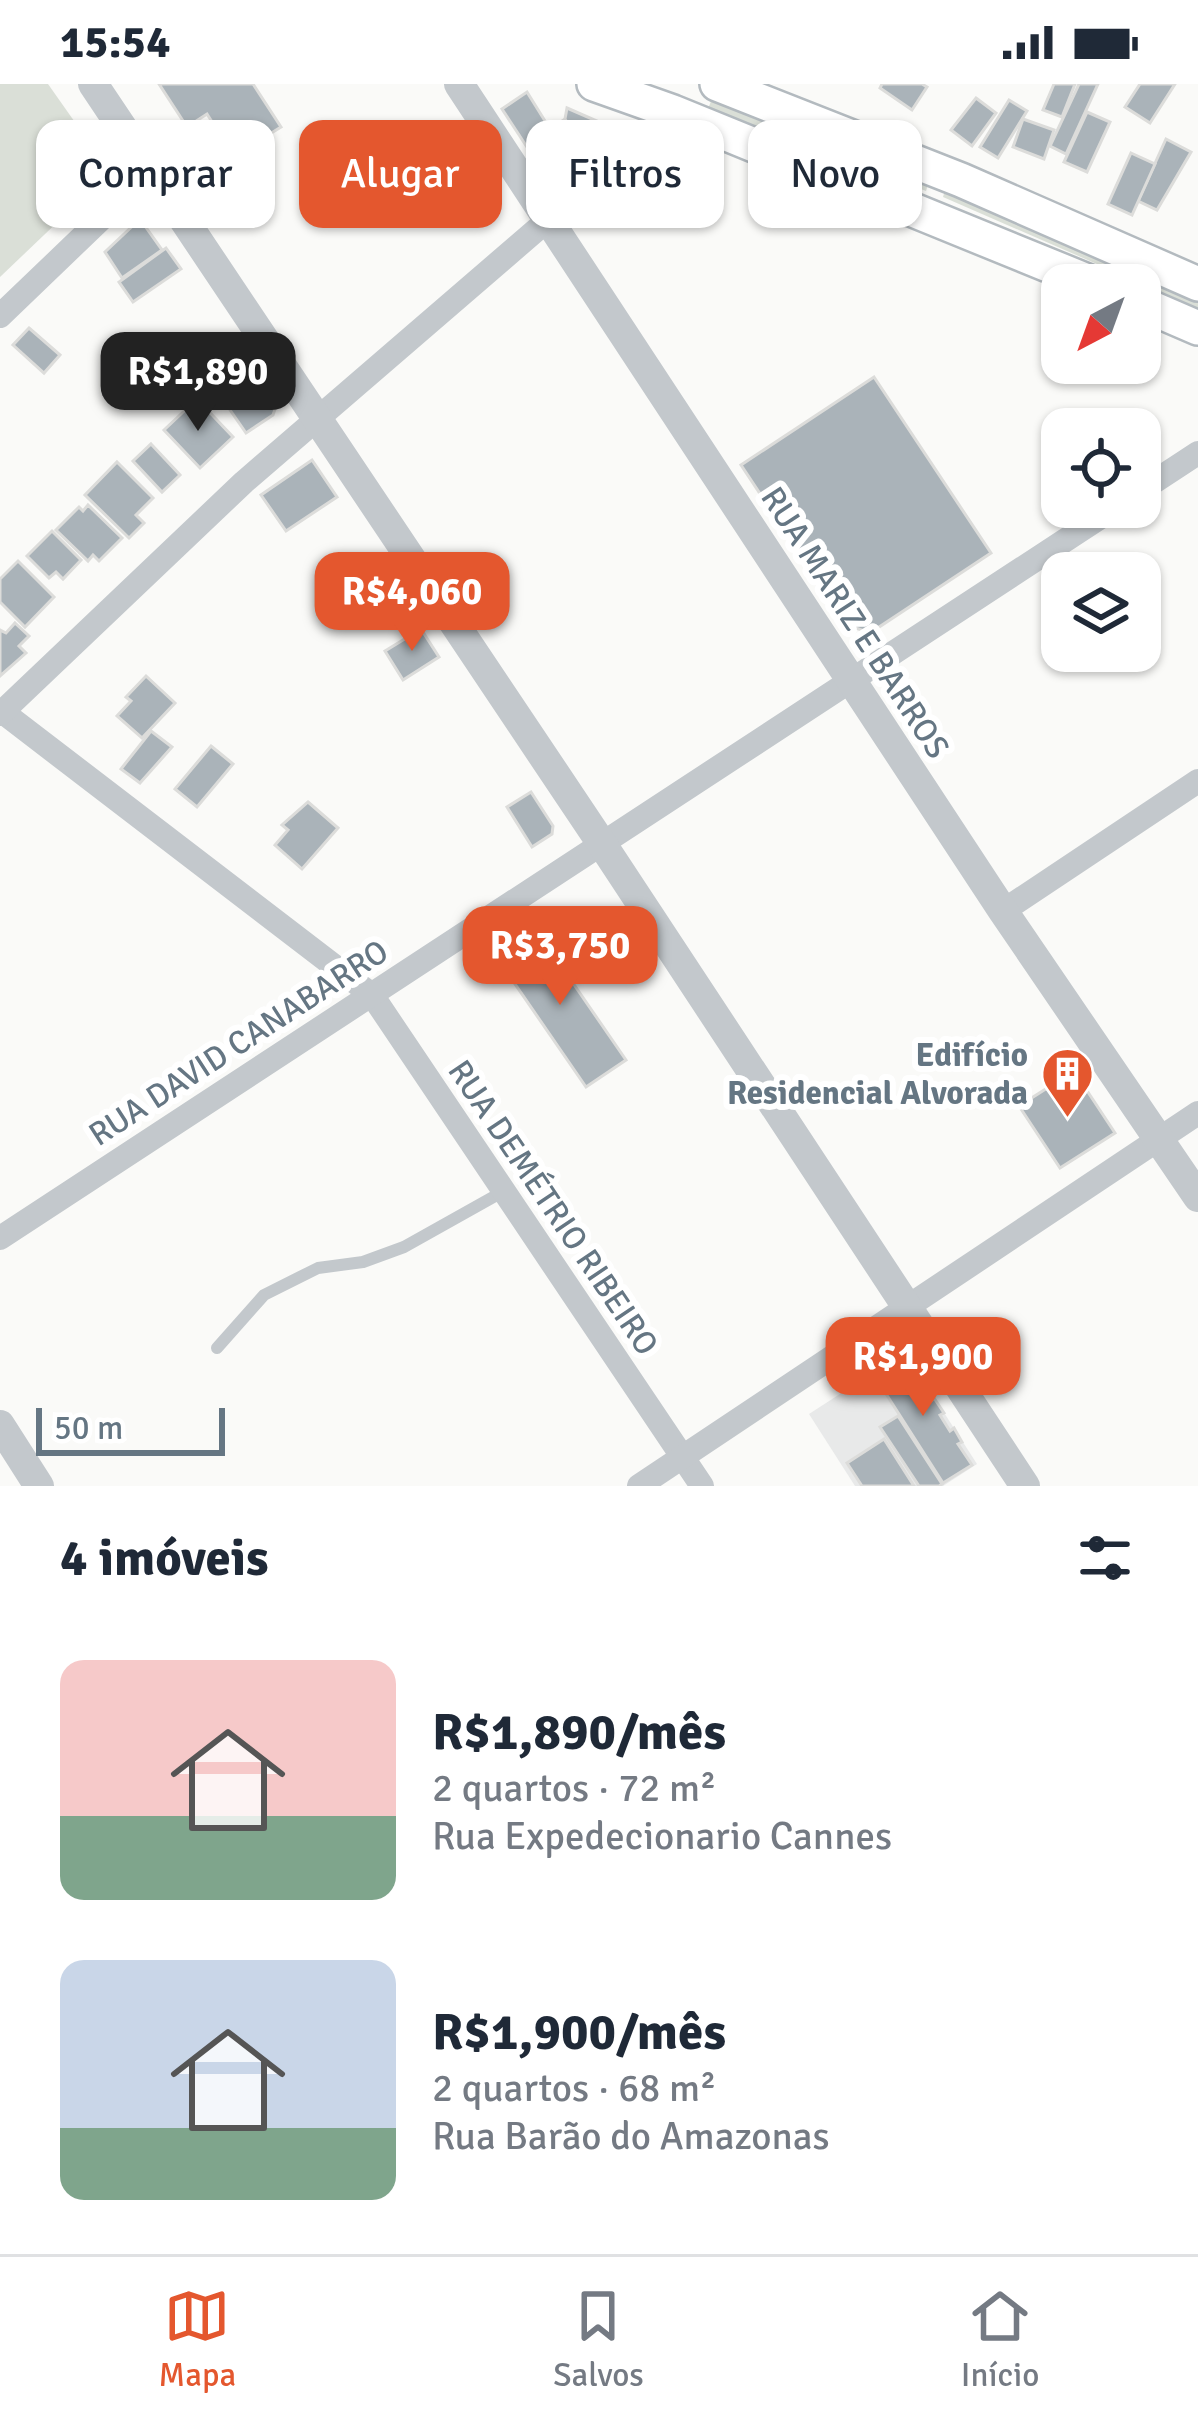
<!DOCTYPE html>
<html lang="pt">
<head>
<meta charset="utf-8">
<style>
	body { margin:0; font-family:Signika,sans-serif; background:#f2f2f3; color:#1f2937; height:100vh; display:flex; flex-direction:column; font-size:45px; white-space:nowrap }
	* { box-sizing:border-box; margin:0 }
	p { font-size:39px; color:#747a83 }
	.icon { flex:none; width:66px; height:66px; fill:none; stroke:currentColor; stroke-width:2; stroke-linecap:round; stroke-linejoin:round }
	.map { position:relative; height:1402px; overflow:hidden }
	.panel { display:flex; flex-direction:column; background:#fff; flex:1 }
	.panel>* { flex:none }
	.guide { position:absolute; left:36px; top:36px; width:1128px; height:108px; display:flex; gap:24px }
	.needle { width:78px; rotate:221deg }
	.tools { position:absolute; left:1041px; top:180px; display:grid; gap:24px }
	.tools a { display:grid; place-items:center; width:120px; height:120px; border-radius:24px; background:#fff; box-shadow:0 3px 9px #0004; font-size:60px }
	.scale { position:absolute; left:36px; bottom:30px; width:189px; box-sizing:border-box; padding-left:12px; border:6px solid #657683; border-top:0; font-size:33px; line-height:42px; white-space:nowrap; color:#657683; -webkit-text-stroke:9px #fff; paint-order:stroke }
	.price { position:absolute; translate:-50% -102px; padding:0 27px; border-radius:24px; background:#e4572e; color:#fff; font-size:39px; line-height:78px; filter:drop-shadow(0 3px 6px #0008) }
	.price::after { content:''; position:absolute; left:50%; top:72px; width:36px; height:27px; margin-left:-18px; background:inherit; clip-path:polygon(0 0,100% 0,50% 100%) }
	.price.current { background:#222; color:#fff }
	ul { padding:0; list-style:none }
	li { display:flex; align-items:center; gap:36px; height:300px; padding:0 60px }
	li span { display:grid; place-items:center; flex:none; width:336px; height:240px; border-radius:24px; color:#555 }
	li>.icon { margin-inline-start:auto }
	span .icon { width:144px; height:144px; fill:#fffc; stroke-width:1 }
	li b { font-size:51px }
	h2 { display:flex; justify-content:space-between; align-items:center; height:144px; padding:0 60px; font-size:51px }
	.pill { padding:0 42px; border-radius:24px; background:#fff; box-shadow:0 3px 9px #0004; font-size:42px; line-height:108px }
	.pill.current { background:#e4572e; color:#fff }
	.status { display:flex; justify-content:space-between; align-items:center; height:84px; padding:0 60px; background:#fff; direction:ltr }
	.status svg { height:33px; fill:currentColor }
	.menu { display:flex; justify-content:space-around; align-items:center; height:168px; border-top:3px solid #e0e1e3; background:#fff; font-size:33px; color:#747a83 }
	.menu a { display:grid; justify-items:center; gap:6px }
	.menu .current { color:#e4572e }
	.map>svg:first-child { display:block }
	.built { fill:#e8e9e9 }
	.green { fill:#dadfd7 }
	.building { fill:#aab3b9; stroke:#dcdcda; stroke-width:3 }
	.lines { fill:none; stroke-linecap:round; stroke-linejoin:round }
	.secondary-casing { stroke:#b3babf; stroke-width:38 }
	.service { stroke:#c3c8cc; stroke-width:12 }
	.minor { stroke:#c3c8cc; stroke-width:24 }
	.tertiary { stroke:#c3c8cc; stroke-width:30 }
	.secondary { stroke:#fff; stroke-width:33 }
	.labels { text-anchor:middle; stroke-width:12; stroke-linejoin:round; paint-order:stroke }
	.street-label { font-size:33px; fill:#657683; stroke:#fff }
	.poi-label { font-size:33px; font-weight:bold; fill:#657683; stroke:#fff; text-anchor:end }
</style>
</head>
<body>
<div class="status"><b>15:54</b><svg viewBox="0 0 49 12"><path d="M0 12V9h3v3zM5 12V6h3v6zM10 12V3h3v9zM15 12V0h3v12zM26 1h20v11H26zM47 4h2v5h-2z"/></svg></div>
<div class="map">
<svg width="1198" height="1402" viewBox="0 0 1198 1402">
	<rect width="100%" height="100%" fill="#fafaf8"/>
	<polygon class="built" points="905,1268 977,1380 943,1402 855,1402 809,1330"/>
	<g class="green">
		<polygon points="0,0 48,0 110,88 0,193"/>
		<polygon points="713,12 930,94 926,107 708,25"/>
		<polygon points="947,99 1198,208 1198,224 943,113"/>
	</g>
	<g class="building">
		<polygon points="159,0 253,0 281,43 234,72 207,30 187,43"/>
		<polygon points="882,0 922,0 927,3 912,26 880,4"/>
		<polygon points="1054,0 1075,0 1062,33 1043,26"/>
		<polygon points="1079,0 1098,0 1066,70 1050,62"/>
		<polygon points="1140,0 1175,0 1150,39 1125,23"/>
		<polygon points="527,8 550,45 565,35 581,60 566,70 571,76 546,92 502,25"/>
		<polygon points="976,14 996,29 972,62 951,46"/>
		<polygon points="1009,16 1027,27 998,74 980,63"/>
		<polygon points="567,24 606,41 583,64 565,35"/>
		<polygon points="1087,28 1110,38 1087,88 1064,78"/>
		<polygon points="1023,35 1054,46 1044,75 1013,63"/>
		<polygon points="1166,55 1191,68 1157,126 1138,117"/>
		<polygon points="1131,69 1155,80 1132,131 1108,120"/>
		<polygon points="140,135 162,166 122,194 105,168"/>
		<polygon points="166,164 181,185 133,218 119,198"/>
		<polygon points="29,244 60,271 44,289 13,261"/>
		<polygon points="874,293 991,469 870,549 847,541 741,381"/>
		<polygon points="261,300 276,322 273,331 246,349 228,323"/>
		<polygon points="197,315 233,353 200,384 164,346"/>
		<polygon points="151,360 180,391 162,408 133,377"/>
		<polygon points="312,376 337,413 286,447 261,411"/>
		<polygon points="117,378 153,414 136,431 144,439 129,454 85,411"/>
		<polygon points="88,421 122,454 99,477 93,471 88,477 56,446 79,423 83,427"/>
		<polygon points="52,447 81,476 63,495 56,488 49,494 27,472"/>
		<polygon points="18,477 54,513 25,543 0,518 0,495"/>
		<polygon points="15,539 29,552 19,562 26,569 0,592 0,546 6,549"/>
		<polygon points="421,545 439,573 403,596 385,567"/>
		<polygon points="146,592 175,619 142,654 117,632 131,617 126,613"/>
		<polygon points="151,647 172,663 140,699 121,685"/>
		<polygon points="211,662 233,680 197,723 175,705"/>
		<polygon points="531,708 553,742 552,750 532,763 507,723"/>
		<polygon points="308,718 338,744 302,785 275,761 288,746 282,741"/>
		<polygon points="535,844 626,976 586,1003 495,871"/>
		<polygon points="1074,987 1115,1049 1060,1084 1019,1022"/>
		<polygon points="906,1270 931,1317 934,1314 944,1329 940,1331 950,1347 954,1344 962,1358 958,1360 972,1381 943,1399 874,1291"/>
		<polygon points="898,1332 942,1400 939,1402 919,1402 880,1343"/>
		<polygon points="884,1355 914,1402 862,1402 847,1379"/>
	</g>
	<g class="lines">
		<defs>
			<g id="secondary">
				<polyline points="594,0 673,28 1097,201"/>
				<polyline points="717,0 961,96 1198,200"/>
				<polyline points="1140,219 1198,244"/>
			</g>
		</defs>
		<use href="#secondary" class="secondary-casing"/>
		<polyline class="service" points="217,1264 264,1211 318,1184 363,1178 404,1163 504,1107"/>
		<g class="minor">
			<polyline points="0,232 150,88"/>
			<polyline points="1140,407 1198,369"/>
			<polyline points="0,626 372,911 702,1402"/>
			<polyline points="0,630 244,398 673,28"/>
			<polyline points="1003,827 1198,697"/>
			<polyline points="0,1154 1116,423"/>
			<polyline points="639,1402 1198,1029"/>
		</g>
		<g class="tertiary">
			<polyline points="93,0 600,757 1025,1402"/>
			<polyline points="459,0 1003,827 1198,1113"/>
			<polyline points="0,1341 39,1402"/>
		</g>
		<use href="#secondary" class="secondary"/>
	</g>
	<defs>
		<symbol id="building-pin" viewBox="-11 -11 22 30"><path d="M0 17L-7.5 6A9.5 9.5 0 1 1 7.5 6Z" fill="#e4572e" stroke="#fff"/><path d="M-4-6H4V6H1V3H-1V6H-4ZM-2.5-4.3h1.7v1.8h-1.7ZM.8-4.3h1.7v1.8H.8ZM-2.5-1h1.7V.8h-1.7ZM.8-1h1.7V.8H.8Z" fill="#fff"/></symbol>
	</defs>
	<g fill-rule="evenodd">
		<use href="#building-pin" x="1038" y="960" width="59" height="81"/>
	</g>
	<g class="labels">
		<g class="street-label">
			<text transform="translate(856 538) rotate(57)" y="12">RUA MARIZ E BARROS</text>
			<text transform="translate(238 958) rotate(-33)" y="12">RUA DAVID CANABARRO</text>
			<text transform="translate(554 1123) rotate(56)" y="12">RUA DEMÉTRIO RIBEIRO</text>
		</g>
		<g class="poi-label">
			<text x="1028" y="982">Edifício<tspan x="1028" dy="38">Residencial Alvorada</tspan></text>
		</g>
	</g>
</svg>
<div class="tools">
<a><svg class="needle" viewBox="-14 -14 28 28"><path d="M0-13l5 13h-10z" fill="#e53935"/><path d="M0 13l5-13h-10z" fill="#747a83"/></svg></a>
<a><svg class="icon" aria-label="locate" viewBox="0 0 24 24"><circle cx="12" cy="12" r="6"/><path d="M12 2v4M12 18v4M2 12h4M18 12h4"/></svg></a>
<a><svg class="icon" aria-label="layers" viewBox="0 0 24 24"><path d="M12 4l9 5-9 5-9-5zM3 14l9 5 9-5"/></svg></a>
</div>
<div class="scale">50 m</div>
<b class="price current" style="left:198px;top:350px">R$1,890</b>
<b class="price" style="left:412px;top:570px">R$4,060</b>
<b class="price" style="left:560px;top:924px">R$3,750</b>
<b class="price" style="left:923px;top:1335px">R$1,900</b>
<div class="guide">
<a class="pill">Comprar</a>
<a class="pill current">Alugar</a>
<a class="pill">Filtros</a>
<a class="pill">Novo</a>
</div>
</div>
<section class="panel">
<h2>4 imóveis<svg class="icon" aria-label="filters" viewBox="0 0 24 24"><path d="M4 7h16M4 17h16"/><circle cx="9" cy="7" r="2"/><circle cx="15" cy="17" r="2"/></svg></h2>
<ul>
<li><span style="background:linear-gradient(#f6c9c9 65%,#7fa58c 0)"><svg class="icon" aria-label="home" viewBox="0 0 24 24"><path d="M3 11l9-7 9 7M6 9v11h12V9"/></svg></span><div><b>R$1,890/mês</b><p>2 quartos · 72 m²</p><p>Rua Expedecionario Cannes</p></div></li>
<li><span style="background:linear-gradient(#c9d6e8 70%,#7fa58c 0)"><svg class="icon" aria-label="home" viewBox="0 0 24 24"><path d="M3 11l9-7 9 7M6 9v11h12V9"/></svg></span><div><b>R$1,900/mês</b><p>2 quartos · 68 m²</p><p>Rua Barão do Amazonas</p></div></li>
</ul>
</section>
<nav class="menu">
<a class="current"><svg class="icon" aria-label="map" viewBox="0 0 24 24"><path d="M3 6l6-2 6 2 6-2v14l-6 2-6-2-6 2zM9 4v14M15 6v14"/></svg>Mapa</a>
<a><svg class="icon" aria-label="saved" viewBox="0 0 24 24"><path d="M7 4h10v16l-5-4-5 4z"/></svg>Salvos</a>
<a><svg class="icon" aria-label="home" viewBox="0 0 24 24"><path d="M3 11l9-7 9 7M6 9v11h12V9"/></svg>Início</a>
</nav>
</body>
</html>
